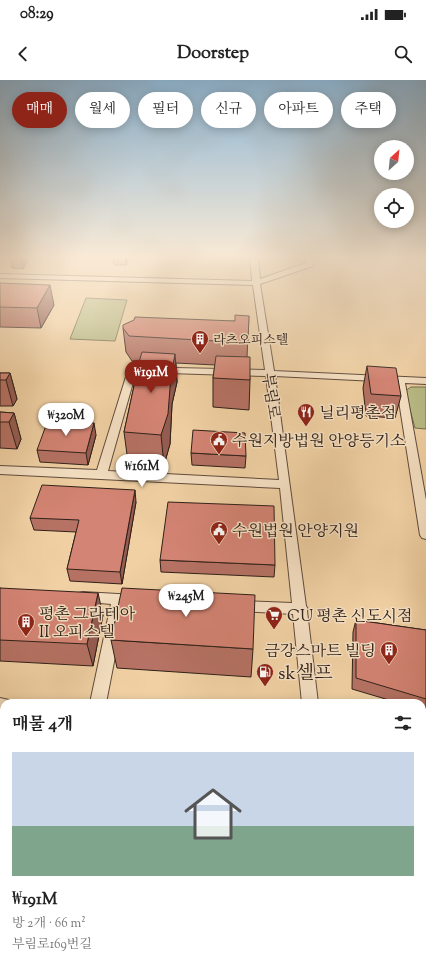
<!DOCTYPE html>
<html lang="ko">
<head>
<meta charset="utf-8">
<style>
	body { margin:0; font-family:"Sorts Mill Goudy","Noto Serif KR",serif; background:#f2f2f2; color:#222; height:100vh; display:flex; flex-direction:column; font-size:15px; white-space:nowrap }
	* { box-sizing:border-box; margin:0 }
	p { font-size:13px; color:#767676 }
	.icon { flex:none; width:22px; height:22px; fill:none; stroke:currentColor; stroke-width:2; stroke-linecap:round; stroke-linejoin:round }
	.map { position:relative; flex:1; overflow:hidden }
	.panel { position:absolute; left:0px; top:619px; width:426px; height:268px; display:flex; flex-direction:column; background:#fff; border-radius:12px 12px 0 0; box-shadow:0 2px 10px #0003 }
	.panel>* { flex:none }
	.banner { position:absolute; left:12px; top:12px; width:402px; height:36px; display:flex; gap:8px }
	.needle { width:26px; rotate:27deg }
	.controls { position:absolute; left:374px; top:60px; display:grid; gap:8px }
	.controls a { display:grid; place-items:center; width:40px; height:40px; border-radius:50%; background:#fff; box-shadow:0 2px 10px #0003; font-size:20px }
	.price { position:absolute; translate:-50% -34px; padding:0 9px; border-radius:14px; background:#fff; color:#222; font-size:13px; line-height:26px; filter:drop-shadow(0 1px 2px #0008) }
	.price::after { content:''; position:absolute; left:50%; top:24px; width:12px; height:9px; margin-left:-6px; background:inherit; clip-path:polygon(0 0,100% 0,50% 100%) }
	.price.active { background:#8f2418; color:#fff }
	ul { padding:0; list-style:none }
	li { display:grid; align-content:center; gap:8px; height:212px; padding:0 12px }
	li span { display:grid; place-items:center; height:124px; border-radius:0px; color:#555 }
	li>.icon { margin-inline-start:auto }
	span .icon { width:72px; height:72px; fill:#fffc; stroke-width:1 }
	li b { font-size:17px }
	h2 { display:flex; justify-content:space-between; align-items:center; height:48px; padding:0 12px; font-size:17px }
	.tag { padding:0 14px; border-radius:18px; background:#fff; box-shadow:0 2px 10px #0003; font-size:14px; line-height:36px }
	.tag.active { background:#8f2418; color:#fff }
	.status { display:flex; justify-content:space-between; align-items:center; height:28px; padding:0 20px; background:#fff; direction:ltr }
	.status svg { height:11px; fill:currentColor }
	header { display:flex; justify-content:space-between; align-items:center; height:52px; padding:0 12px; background:#fff; font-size:18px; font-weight:700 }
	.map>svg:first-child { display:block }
	.green { fill:#b9bc87; stroke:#746e50 }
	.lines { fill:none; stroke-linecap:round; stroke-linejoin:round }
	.minor-casing { stroke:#604c3c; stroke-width:2 }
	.minor { fill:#f6e1c4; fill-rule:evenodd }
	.wall { fill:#b67264; stroke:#2f2019 }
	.shaded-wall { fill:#945c51; stroke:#2f2019 }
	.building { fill:#d48474; stroke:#2f2019 }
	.labels { text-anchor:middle; stroke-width:3; stroke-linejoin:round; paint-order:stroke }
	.far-poi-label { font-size:13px; fill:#2f2019; stroke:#f6e1c4; text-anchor:start }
	.street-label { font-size:16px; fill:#2f2019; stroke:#f6e1c4 }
	.poi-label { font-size:16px; fill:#2f2019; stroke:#f6e1c4; text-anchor:start }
	.near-poi-label { font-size:19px; fill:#2f2019; stroke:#f6e1c4; text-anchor:start }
</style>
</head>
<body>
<div class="status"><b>08:29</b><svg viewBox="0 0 49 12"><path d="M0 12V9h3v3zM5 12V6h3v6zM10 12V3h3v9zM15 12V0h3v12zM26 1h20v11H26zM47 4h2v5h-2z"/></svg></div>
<header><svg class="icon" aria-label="back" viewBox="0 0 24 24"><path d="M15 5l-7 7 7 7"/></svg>Doorstep<svg class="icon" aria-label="search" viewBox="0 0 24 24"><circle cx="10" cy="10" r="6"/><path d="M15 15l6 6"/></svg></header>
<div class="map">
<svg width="426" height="887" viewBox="0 0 426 887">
	<rect width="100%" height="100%" fill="#f1d1a4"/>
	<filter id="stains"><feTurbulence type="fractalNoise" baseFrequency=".005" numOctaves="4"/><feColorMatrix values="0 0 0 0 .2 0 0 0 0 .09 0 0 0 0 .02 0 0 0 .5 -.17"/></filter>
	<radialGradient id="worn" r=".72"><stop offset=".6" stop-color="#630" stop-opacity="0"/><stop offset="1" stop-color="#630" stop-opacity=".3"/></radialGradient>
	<g class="green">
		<polygon points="86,218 127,220 115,261 70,259"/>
		<polygon points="411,307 426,307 426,349 415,348 405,311"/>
	</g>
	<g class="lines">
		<defs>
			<g id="minor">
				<path d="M250,176H258L260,199L306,183L307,176H314L313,186L260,204L274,291L426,298V304L405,303L426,420V459L422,458L420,455L396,302L275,296L306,526L308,529L307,531L318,623H302L293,534L239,531L234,530L232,526L234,522L239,521L292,523L280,408L0,394V386L97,390L129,287L265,290L253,205L0,198V194L252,201ZM136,292L266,296L279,400L108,391Z"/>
				<polygon points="83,512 135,515 140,516 142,520 140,524 135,525 125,525 106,623 90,623 111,524 78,521 76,517 78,513"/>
				<polygon points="0,618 9,620 11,623 4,623 4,632 0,632"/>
				<polygon points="422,674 426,675 426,691 422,690"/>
				<polygon points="0,778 4,779 4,797 0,796"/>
				<polygon points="30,883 50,883 49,887 29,887"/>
				<rect x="319" y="883" width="20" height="4"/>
			</g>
		</defs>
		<use href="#minor" class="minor-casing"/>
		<use href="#minor" class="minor"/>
	</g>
	<g class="wall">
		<polygon points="9,176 30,176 23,189 12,188"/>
		<polygon points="113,176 129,176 126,185 114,185"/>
		<polygon points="0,203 54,225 41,248 0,247"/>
		<polygon points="249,236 247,277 250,300 249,330 213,327 213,298 215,285 176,283 177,302 172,324 170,364 164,385 128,382 124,352 136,297 136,292 139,281 132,281 126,272 123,248 235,241"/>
		<polygon points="367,286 401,316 395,338 366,336 363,308"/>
		<polygon points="0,293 10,293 17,319 13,326 0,326"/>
		<polygon points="0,332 14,333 21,359 17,369 0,368"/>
		<polygon points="96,355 88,385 40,382 37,370"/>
		<polygon points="191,373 246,376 245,388 192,385"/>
		<polygon points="136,422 122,504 70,501 67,489 76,452 34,450 30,438"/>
		<polygon points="160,480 275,485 274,497 161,492"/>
		<polygon points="0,508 103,535 93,586 0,581"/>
		<polygon points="356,540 426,550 426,631 422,630 422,623 399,623 352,609 353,552"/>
		<polygon points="111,560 253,569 251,597 117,588"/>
		<polygon points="247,883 292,883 290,887 268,887 247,886"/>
		<polygon points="386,883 422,883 426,887 387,887"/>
	</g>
	<g class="shaded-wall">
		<polygon points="20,176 30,176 23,189"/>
		<polygon points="125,176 129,176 126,185"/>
		<polygon points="50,205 54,225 41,248 37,228"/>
		<polygon points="175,274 177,302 172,324 170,364 164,385 161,355 171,295"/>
		<polygon points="10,293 17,319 13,326 6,300"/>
		<polygon points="14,333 21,359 17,369 9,342"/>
		<polygon points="94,343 96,355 88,385 86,373"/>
		<polygon points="135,410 136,422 122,504 120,492"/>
		<polygon points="98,513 103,535 93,586 87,564"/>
	</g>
	<g class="building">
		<polygon points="0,203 50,205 37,228 0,227"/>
		<polygon points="235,235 249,236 248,261 233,262 129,256 123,248 123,245 134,240 135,237 235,241"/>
		<polygon points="142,272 175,274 171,295 168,334 161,355 124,352 137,292 136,292"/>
		<polygon points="216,276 250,277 250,300 213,298"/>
		<polygon points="367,286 396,288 401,316 371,314"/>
		<polygon points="0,293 10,293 6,300 0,300"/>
		<polygon points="0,332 14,333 9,342 0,342"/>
		<polygon points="48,340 94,343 86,373 37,370"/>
		<polygon points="193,350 245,353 246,376 191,373"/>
		<polygon points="42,405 135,410 120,492 67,489 79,440 30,438"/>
		<polygon points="168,422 274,426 275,485 160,480"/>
		<polygon points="0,508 98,513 87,564 0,560"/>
		<polygon points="122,508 255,515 253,569 111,560"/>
		<polygon points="356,540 426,550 426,619 356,598"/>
		<polygon points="422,726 426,728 426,887 393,887 393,883 422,883"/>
	</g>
	<linearGradient id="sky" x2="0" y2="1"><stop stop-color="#8bb4d3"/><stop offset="0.59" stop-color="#f9ead6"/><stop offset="1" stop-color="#f9ead6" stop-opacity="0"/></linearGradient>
	<rect width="426" height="300" fill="url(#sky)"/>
	<defs>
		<symbol id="building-pin" viewBox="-11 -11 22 30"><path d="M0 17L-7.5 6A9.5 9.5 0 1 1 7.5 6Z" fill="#8f2418" stroke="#f6e1c4"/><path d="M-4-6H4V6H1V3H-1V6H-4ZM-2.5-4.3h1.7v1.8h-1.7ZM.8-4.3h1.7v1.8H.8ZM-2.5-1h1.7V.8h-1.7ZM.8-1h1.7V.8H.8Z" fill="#fff"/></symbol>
		<symbol id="restaurant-pin" viewBox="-11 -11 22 30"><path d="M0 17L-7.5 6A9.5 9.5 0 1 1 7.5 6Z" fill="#8f2418" stroke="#f6e1c4"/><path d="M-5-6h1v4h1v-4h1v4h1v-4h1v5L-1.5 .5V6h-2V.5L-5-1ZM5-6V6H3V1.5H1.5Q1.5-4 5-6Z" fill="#fff"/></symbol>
		<symbol id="civic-pin" viewBox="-11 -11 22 30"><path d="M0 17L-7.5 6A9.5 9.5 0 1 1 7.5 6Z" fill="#8f2418" stroke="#f6e1c4"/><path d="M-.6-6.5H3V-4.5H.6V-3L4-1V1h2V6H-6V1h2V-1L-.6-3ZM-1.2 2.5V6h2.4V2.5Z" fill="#fff"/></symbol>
		<symbol id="supermarket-pin" viewBox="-11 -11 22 30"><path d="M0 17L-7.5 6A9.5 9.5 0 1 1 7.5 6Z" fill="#8f2418" stroke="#f6e1c4"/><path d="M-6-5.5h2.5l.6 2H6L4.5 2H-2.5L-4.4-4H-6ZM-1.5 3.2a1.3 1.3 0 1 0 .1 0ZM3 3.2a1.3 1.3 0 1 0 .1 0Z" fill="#fff"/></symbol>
		<symbol id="fuel-pin" viewBox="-11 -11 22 30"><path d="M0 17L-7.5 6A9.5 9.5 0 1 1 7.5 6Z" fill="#8f2418" stroke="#f6e1c4"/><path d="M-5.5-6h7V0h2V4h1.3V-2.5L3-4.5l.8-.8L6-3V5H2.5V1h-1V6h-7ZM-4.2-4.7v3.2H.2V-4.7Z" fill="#fff"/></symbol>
	</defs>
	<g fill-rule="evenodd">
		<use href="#building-pin" x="190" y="249" width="20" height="27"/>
		<use href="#restaurant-pin" x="296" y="322" width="20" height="27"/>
		<use href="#civic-pin" x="209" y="350" width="20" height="27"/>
		<use href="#civic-pin" x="209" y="440" width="20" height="27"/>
		<use href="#supermarket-pin" x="264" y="525" width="20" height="27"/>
		<use href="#building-pin" x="16" y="532" width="20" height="27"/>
		<use href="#building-pin" x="379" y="560" width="20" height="27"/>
		<use href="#fuel-pin" x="255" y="582" width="20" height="27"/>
	</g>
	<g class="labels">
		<g class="far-poi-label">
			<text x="213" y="264">라츠오피스텔</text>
		</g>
		<g class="street-label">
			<text transform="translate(272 316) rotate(82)" y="6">부림로</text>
		</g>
		<g class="poi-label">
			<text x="319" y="338">닐리평촌점</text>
			<text x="232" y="366">수원지방법원 안양등기소</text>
			<text x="232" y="456">수원법원 안양지원</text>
			<text x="39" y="539">평촌 그라테아<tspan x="39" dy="18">II 오피스텔</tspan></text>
			<text x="287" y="541">CU 평촌 신도시점</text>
			<text x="376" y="576" text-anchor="end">금강스마트 빌딩</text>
		</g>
		<g class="near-poi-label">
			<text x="278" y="599">sk셀프</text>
		</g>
	</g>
	<rect width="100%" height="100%" filter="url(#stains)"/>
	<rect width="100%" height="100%" fill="url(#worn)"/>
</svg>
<div class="controls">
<a><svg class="needle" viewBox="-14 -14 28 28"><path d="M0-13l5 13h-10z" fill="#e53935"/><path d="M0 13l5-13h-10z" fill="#767676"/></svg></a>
<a><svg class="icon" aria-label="locate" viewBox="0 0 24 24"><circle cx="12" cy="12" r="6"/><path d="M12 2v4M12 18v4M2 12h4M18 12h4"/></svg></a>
</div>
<b class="price active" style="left:151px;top:314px">₩191M</b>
<b class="price" style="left:66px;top:357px">₩320M</b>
<b class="price" style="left:142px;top:408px">₩161M</b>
<b class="price" style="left:186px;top:538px">₩245M</b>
<div class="banner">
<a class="tag active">매매</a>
<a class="tag">월세</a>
<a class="tag">필터</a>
<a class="tag">신규</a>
<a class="tag">아파트</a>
<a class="tag">주택</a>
</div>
<section class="panel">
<h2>매물 4개<svg class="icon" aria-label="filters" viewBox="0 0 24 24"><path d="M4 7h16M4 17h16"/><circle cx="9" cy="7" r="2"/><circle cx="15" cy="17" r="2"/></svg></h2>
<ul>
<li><span style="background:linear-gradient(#c9d6e8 60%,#7fa58c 0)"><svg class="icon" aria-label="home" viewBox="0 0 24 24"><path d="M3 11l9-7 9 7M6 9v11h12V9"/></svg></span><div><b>₩191M</b><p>방 2개 · 66 m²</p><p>부림로169번길</p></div></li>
</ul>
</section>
</div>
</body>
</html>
